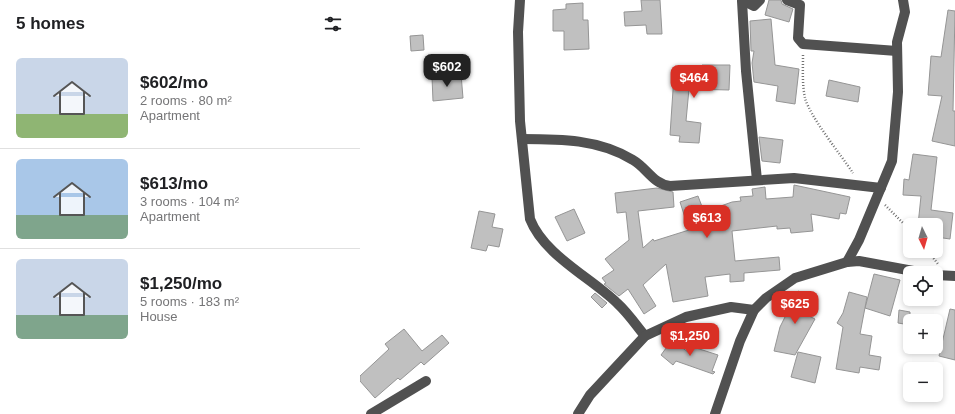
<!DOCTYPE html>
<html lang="en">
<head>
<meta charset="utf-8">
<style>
	body { margin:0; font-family:Helvetica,sans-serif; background:#f2f2f2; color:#202124; height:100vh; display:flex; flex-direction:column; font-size:15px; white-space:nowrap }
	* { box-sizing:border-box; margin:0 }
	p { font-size:13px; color:#757577 }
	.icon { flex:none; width:22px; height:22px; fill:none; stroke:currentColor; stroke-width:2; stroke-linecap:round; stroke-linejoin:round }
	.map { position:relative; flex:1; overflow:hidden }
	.panel { display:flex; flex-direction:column; background:#fff; width:360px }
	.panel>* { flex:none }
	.needle { width:26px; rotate:175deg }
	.fabs { position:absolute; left:543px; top:218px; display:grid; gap:8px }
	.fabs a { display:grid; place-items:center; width:40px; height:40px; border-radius:6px; background:#fff; box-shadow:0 2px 6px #0003; font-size:20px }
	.price { position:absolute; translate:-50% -34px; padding:0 9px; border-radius:8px; background:#d93025; color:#fff; font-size:13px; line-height:26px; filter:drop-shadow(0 1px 2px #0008) }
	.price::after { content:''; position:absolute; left:50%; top:24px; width:12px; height:9px; margin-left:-6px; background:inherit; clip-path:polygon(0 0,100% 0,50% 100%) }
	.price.on { background:#222; color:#fff }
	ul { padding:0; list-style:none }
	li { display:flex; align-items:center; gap:12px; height:100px; padding:0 16px }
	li+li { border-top:1px solid #e0e0e0 }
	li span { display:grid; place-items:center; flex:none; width:112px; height:80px; border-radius:6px; color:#555 }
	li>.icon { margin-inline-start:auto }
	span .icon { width:48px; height:48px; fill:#fffc; stroke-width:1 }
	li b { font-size:17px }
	h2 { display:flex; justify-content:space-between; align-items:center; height:48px; padding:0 16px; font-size:17px }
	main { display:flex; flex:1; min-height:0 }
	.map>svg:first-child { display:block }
	.building { fill:#c0c0c0; stroke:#959595 }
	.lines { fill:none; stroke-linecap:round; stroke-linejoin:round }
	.path { stroke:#737373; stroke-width:2.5; stroke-dasharray:1 2; stroke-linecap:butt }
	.minor { stroke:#515151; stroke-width:10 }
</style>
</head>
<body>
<main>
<section class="panel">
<h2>5 homes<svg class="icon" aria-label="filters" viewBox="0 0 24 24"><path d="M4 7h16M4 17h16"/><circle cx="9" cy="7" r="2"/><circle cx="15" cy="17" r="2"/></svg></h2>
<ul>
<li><span style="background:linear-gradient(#c9d6e8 70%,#8fb573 0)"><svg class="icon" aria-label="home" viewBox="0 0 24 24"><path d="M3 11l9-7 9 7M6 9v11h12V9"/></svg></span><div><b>$602/mo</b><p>2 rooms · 80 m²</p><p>Apartment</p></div></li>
<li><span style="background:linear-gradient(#a9c7e8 70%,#7fa58c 0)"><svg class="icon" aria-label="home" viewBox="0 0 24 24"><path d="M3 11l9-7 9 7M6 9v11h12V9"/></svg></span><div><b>$613/mo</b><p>3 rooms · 104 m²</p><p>Apartment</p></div></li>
<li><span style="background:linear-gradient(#c9d6e8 70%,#7fa58c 0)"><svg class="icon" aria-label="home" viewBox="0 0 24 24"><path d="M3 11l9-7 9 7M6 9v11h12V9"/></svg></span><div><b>$1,250/mo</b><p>5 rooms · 183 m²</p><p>House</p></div></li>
</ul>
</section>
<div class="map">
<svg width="595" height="414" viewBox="0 0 595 414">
	<rect width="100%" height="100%" fill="#fff"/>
	<g class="building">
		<polygon points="281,0 300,0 302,34 287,34 286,25 265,26 264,12 282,11"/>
		<polygon points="409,0 421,0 422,4 433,9 429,22 405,15"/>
		<polygon points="223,3 223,20 228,20 229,49 204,50 204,31 193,31 193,10 206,9 206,4"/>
		<polygon points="588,10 595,11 593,111 595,111 595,146 572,141 582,96 568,95 571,56 581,57"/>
		<polygon points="411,19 415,65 439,69 435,104 416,101 418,86 394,82 392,63 394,51 391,51 390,21"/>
		<polygon points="63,35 64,50 51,51 50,36"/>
		<polygon points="342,65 370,65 369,90 329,89 326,121 341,123 339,143 319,142 320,136 310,135 314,75 342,76"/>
		<polygon points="101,74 103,98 73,101 72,77"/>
		<polygon points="469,80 500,87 498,102 466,96"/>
		<polygon points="399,137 423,140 420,163 402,161"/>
		<polygon points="553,154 577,157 571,210 593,213 590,239 576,237 576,225 558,225 561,196 543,195 544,179 549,180"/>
		<polygon points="434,185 490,197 486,214 480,213 479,219 451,214 453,231 431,233 430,228 417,229 417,226 372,231 375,261 419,257 420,270 384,273 384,281 370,282 370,274 345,277 348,296 313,302 306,264 283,285 296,306 284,314 268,289 259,296 244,284 246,283 242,278 254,270 245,259 269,240 266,212 257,213 255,193 297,188 313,192 314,207 278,211 283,248 293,239 294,241 329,230 320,202 338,196 344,212 372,202 381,201 380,197 393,196 392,189 405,187 406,199 433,197"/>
		<polygon points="214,209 225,233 207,241 195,217"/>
		<polygon points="119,211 135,214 132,227 143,229 139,247 128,245 126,251 111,248"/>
		<polygon points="514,274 540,280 530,316 505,308"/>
		<polygon points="438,291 456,300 449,316 455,319 435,355 414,351 420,327"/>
		<polygon points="489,292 507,297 500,334 512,336 509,355 521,357 519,370 500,367 499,373 476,369 483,327 477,323 483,313"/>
		<polygon points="235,293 247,303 242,308 231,297"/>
		<polygon points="590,309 595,310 595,360 579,356"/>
		<polygon points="539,310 550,312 550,325 538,323"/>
		<polygon points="44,329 62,351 82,335 89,343 64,365 61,362 40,380 38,378 15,398 0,381 0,376 29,349 25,344"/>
		<polygon points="312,340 328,352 330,346 358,355 352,371 355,372 353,374 316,361 313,365 301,355"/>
		<polygon points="438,352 461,357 455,383 431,377"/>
	</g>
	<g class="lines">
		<g class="path">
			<path d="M443,55C443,69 442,84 445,98C450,117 481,155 493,173"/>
			<polyline points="525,205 550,230"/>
			<polyline points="568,251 578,264"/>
		</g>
		<g class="minor">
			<path d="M160,0L158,32L160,121L170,219C184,255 230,277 257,303C268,313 276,325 285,336"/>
			<polyline points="382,0 394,6 400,0"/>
			<polyline points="427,0 440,5 438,38 443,44 537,51"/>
			<polyline points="382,1 386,71 397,180"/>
			<path d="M162,139C200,139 239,139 273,160C287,168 293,184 310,186L434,178L521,188"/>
			<polyline points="487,262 499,240 532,161 538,92 537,42 545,12 543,0"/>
			<polyline points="576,275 595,276"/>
			<polyline points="11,414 66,381"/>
			<polyline points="218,414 230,395 285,336 326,317 371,307 394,310"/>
			<polyline points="355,414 380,341 394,310 406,298 435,278 487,262 499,261 564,273"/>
		</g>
	</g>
</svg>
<div class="fabs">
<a><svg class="needle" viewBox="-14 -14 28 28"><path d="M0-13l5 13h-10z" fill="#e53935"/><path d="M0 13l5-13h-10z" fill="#757577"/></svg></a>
<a><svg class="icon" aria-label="locate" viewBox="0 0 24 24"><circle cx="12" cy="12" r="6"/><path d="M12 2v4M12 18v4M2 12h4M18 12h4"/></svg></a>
<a>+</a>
<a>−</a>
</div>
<b class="price on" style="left:87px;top:88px">$602</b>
<b class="price" style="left:334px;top:99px">$464</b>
<b class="price" style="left:347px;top:239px">$613</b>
<b class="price" style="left:435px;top:325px">$625</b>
<b class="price" style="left:330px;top:357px">$1,250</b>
</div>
</main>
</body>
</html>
